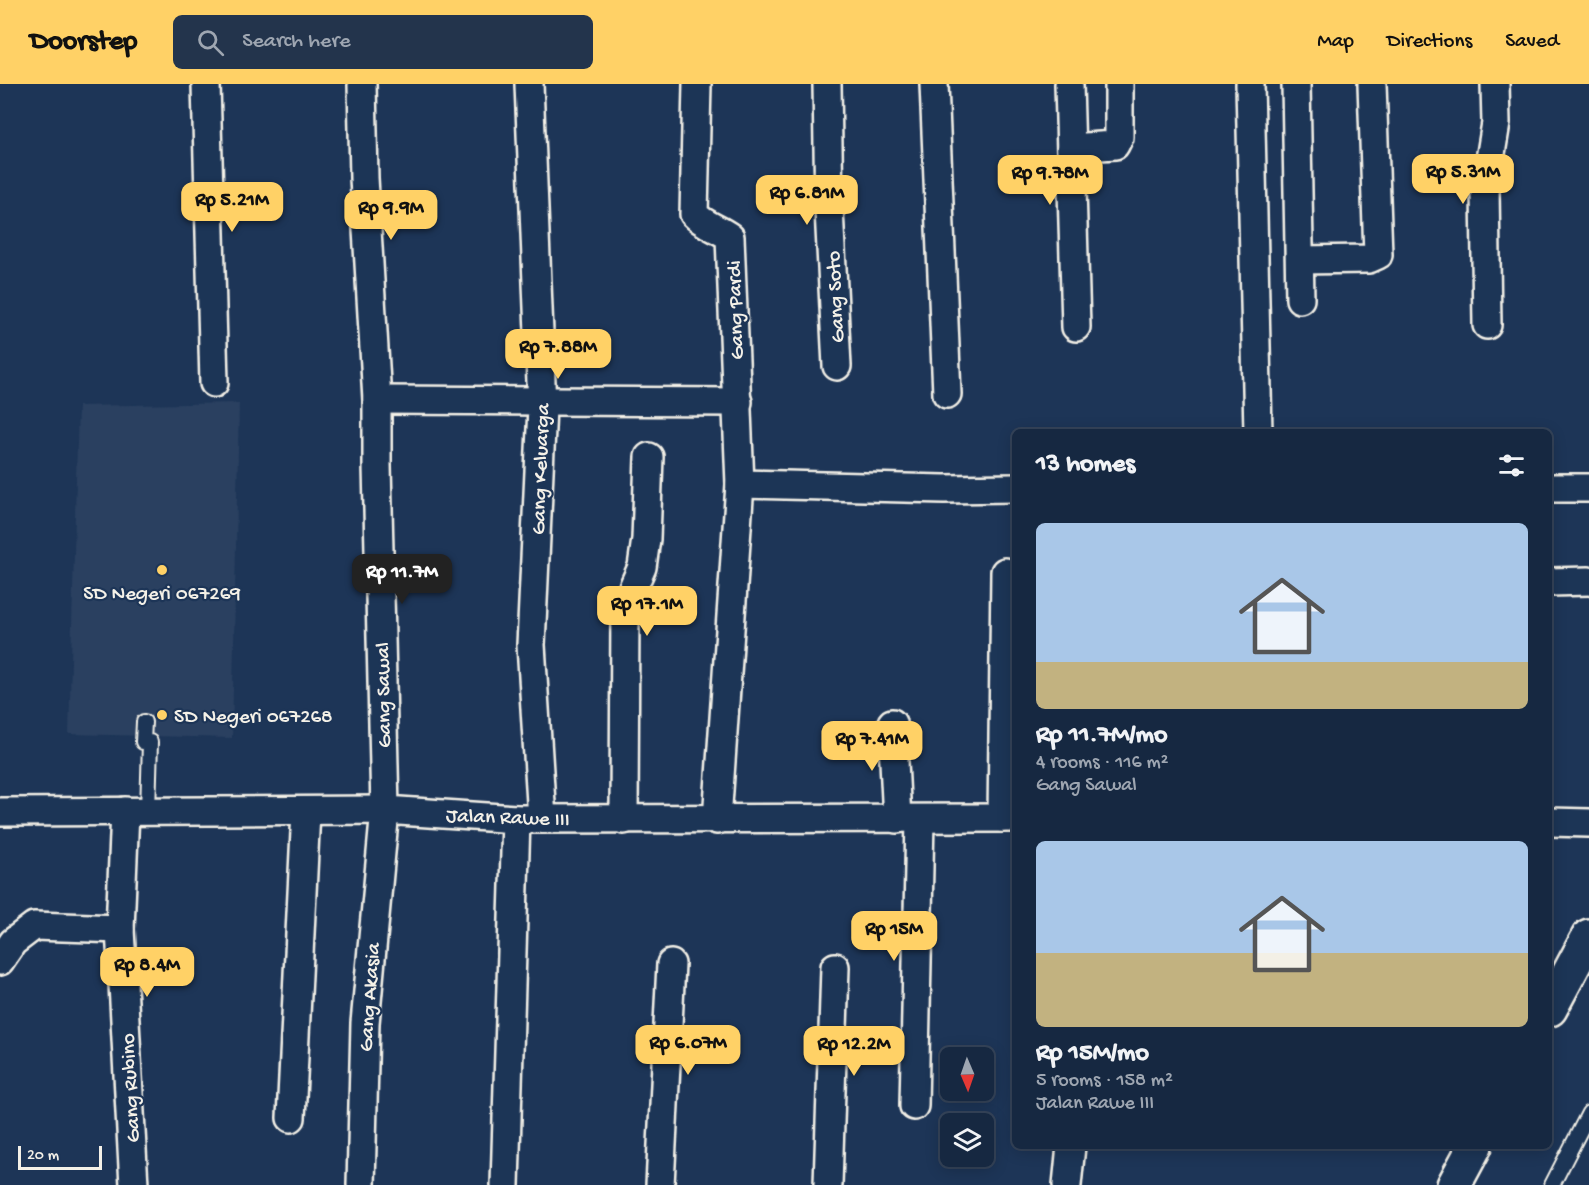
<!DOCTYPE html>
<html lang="en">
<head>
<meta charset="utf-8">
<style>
	body { margin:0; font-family:"Gochi Hand",sans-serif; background:#23344c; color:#f1f3f6; height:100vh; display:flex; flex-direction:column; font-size:22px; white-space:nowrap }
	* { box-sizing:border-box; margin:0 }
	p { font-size:20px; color:#9ea6b1 }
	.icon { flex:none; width:33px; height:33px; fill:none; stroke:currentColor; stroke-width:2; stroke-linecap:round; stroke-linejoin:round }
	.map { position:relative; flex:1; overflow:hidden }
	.drawer { position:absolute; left:1012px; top:345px; width:540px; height:720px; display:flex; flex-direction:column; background:#162841; border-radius:9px; box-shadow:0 3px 15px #0003,0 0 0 2px #35445a }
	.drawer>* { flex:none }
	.needle { width:39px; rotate:178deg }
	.tools { position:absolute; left:940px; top:963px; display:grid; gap:12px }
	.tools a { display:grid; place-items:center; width:54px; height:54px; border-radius:9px; background:#162841; box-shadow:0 3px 15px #0003,0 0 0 2px #35445a; font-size:30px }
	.scale { position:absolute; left:18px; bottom:15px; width:84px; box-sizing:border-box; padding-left:6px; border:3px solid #f4f1e8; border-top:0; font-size:16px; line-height:21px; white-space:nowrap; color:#f4f1e8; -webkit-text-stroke:4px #1d3557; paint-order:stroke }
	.price { position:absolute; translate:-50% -51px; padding:0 14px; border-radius:12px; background:#ffd166; color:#111; font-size:20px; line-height:39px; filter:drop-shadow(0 2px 3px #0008) }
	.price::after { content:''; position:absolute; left:50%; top:36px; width:18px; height:14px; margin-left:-9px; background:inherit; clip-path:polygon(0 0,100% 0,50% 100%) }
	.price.active { background:#222; color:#fff }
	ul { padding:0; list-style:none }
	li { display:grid; align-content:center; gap:12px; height:318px; padding:0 24px }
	li span { display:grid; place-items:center; height:186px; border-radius:9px; color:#555 }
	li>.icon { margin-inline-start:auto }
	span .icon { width:108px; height:108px; fill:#fffc; stroke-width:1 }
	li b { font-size:26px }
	h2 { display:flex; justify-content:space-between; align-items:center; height:72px; padding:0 24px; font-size:26px }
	header { display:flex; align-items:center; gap:36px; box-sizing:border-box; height:84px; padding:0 30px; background:#ffd166; color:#111 }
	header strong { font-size:28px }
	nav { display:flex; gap:33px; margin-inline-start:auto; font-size:21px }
	.search { width:420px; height:54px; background:#23344c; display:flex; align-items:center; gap:15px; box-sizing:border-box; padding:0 21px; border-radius:9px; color:#9ea6b1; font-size:22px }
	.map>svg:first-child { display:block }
	.built { fill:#2a4060 }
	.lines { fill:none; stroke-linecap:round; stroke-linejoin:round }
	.lane-casing { stroke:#f4f1e8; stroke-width:18 }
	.street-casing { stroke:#f4f1e8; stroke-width:32 }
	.secondary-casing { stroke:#f4f1e8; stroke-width:38 }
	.lane { stroke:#1d3557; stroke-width:14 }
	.street { stroke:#1d3557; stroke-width:27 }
	.secondary { stroke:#1d3557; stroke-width:33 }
	.poi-dot { fill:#ffd166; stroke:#1d3557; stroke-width:2 }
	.labels { text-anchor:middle; stroke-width:4.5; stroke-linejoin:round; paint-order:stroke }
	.street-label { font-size:21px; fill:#f4f1e8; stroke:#1d3557 }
	.poi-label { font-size:21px; fill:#f4f1e8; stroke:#1d3557 }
</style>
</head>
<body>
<header>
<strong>Doorstep</strong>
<div class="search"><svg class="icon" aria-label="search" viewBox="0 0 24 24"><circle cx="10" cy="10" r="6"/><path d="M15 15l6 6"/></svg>Search here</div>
<nav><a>Map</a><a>Directions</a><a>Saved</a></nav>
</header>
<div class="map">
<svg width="1589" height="1101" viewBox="0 0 1589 1101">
	<rect width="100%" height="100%" fill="#1d3557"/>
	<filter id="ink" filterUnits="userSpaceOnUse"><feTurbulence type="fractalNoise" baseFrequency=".0167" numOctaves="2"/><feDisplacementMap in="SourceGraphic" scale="12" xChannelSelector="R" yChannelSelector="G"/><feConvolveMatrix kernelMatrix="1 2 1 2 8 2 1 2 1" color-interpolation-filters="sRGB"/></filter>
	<g filter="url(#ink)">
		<polygon class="built" points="239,319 232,654 69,650 78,322"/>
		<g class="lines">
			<defs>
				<g id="lane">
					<polyline points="144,638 143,658 150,658 148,728"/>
					<polyline points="1552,1101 1589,1029"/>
				</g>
				<g id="street">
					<polyline points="206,0 214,299"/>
					<polyline points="529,0 542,323 531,561 542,735"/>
					<path d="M697,0L694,130C704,141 718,144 730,153L740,400L717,736"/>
					<polyline points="827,0 829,125 837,282"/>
					<polyline points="934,0 947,310"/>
					<polyline points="1069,0 1076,243"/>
					<polyline points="1250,0 1258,348"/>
					<polyline points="1296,0 1300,215"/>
					<polyline points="1071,64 1115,61 1119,53 1119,0"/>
					<polyline points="1300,176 1369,175 1378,171 1372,0"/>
					<polyline points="1487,241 1485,106 1496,39 1495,0"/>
					<polyline points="377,316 738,318"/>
					<polyline points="740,400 944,405 1016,404"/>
					<polyline points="1550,404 1589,404"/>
					<polyline points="1550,498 1589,497"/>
					<polyline points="892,639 897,735"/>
					<polyline points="125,727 120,845 134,1101"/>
					<polyline points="0,728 385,726 516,735 1016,734"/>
					<polyline points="1002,734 1005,488"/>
					<polyline points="624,736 625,522 642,483 646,455 649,373"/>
					<polyline points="1550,738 1589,739"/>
					<polyline points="0,877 13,858 34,842 120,845"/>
					<polyline points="914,1022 920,735"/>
					<polyline points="291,1034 306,727"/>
					<polyline points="361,1101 365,939 385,726 377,381 377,316 364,94 362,0"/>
					<polyline points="505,1101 516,735"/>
					<polyline points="660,1101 671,880"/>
					<polyline points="828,1101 835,883"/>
					<polyline points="1067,1101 1071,1062"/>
				</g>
				<g id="secondary">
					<polyline points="1550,925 1589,852"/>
					<polyline points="1454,1101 1475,1062"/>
				</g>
			</defs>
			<use href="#lane" class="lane-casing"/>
			<use href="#street" class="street-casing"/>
			<use href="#secondary" class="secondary-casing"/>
			<use href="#lane" class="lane"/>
			<use href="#street" class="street"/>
			<use href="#secondary" class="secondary"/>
		</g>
	</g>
	<g class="poi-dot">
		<circle cx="162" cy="486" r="6"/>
		<circle cx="162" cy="631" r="6"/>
	</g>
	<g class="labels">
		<g class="street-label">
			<text transform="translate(834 213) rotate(-93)" y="7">Gang Soto</text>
			<text transform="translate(734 226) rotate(-92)" y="7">Gang Pardi</text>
			<text transform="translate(539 385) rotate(-88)" y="7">Gang Keluarga</text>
			<text transform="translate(382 611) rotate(-91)" y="7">Gang Sawal</text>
			<text transform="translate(508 732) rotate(2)" y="7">Jalan Rawe III</text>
			<text transform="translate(368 913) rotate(-86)" y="7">Gang Akasia</text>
			<text transform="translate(129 1004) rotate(-93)" y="7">Gang Rubino</text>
		</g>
		<g class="poi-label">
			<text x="162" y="515">SD Negeri 067269</text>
			<text x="174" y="638" text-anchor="start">SD Negeri 067268</text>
		</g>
	</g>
</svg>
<div class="tools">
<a><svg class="needle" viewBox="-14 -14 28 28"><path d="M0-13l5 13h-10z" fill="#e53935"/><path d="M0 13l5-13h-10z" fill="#9ea6b1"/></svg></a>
<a><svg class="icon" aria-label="layers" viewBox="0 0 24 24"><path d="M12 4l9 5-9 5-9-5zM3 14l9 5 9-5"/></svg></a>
</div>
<div class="scale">20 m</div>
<b class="price" style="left:1463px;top:121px">Rp 5.31M</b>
<b class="price" style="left:1050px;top:122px">Rp 9.78M</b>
<b class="price" style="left:807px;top:142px">Rp 6.81M</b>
<b class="price" style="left:232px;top:149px">Rp 5.21M</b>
<b class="price" style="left:391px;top:157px">Rp 9.9M</b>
<b class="price" style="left:558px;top:296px">Rp 7.88M</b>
<b class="price active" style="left:402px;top:521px">Rp 11.7M</b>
<b class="price" style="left:647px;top:553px">Rp 17.1M</b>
<b class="price" style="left:872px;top:688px">Rp 7.41M</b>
<b class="price" style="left:894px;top:878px">Rp 15M</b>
<b class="price" style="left:147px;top:914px">Rp 8.4M</b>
<b class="price" style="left:688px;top:992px">Rp 6.07M</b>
<b class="price" style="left:854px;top:993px">Rp 12.2M</b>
<section class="drawer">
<h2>13 homes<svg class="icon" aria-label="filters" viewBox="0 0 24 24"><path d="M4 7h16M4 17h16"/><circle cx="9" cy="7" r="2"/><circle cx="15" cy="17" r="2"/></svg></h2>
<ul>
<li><span style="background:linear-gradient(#a9c7e8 75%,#c2b280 0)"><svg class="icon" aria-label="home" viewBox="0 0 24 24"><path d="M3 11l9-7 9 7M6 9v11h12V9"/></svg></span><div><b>Rp 11.7M/mo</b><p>4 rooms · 116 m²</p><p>Gang Sawal</p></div></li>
<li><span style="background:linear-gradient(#a9c7e8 60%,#c2b280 0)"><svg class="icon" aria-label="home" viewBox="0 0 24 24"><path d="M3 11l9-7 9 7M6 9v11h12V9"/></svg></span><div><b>Rp 15M/mo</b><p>5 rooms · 158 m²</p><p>Jalan Rawe III</p></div></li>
</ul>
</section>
</div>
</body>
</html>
